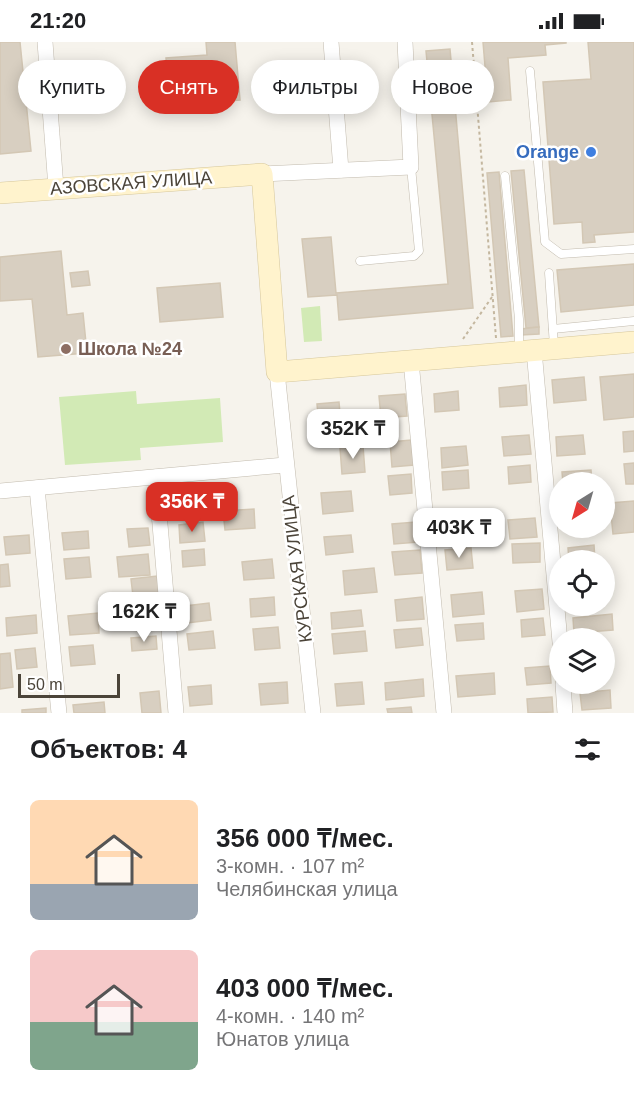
<!DOCTYPE html>
<html lang="ru">
<head>
<meta charset="utf-8">
<style>
	body { margin:0; font-family:Helvetica,sans-serif; background:#f6f6f6; color:#202124; height:100vh; display:flex; flex-direction:column; font-size:22px; white-space:nowrap }
	* { box-sizing:border-box; margin:0 }
	p { font-size:20px; color:#757577 }
	.icon { flex:none; width:33px; height:33px; fill:none; stroke:currentColor; stroke-width:2; stroke-linecap:round; stroke-linejoin:round }
	.map { position:relative; height:671px; overflow:hidden }
	.drawer { display:flex; flex-direction:column; background:#fff; flex:1 }
	.drawer>* { flex:none }
	.banner { position:absolute; left:18px; top:18px; width:598px; height:54px; display:flex; gap:12px }
	.needle { width:39px; rotate:217deg }
	.controls { position:absolute; left:549px; top:430px; display:grid; gap:12px }
	.controls a { display:grid; place-items:center; width:66px; height:66px; border-radius:50%; background:#fff; box-shadow:0 3px 15px #0003; font-size:30px }
	.scale { position:absolute; left:18px; bottom:15px; width:102px; box-sizing:border-box; padding-left:6px; border:3px solid #4b4439; border-top:0; font-size:16px; line-height:21px; white-space:nowrap; color:#4b4439; -webkit-text-stroke:4px #fff; paint-order:stroke }
	.price { position:absolute; translate:-50% -51px; padding:0 14px; border-radius:12px; background:#fff; color:#222; font-size:20px; line-height:39px; filter:drop-shadow(0 2px 3px #0008) }
	.price::after { content:''; position:absolute; left:50%; top:36px; width:18px; height:14px; margin-left:-9px; background:inherit; clip-path:polygon(0 0,100% 0,50% 100%) }
	.price.selected { background:#d93025; color:#fff }
	ul { padding:0; list-style:none }
	li { display:flex; align-items:center; gap:18px; height:150px; padding:0 30px }
	li span { display:grid; place-items:center; flex:none; width:168px; height:120px; border-radius:9px; color:#555 }
	li>.icon { margin-inline-start:auto }
	span .icon { width:72px; height:72px; fill:#fffc; stroke-width:1 }
	li b { font-size:26px }
	h2 { display:flex; justify-content:space-between; align-items:center; height:72px; padding:0 30px; font-size:26px }
	.tag { padding:0 21px; border-radius:27px; background:#fff; box-shadow:0 3px 15px #0003; font-size:21px; line-height:54px }
	.tag.selected { background:#d93025; color:#fff }
	.status { display:flex; justify-content:space-between; align-items:center; height:42px; padding:0 30px; background:#fff; direction:ltr }
	.status svg { height:16px; fill:currentColor }
	.map>svg:first-child { display:block }
	.green { fill:#d2eab5 }
	.building { fill:#d8cfc1; stroke:#d3c7b4; stroke-width:1.5 }
	.lines { fill:none; stroke-linecap:round; stroke-linejoin:round }
	.lane-casing { stroke:#c2bbae; stroke-width:9 }
	.street-casing { stroke:#c2bbae; stroke-width:16 }
	.secondary-casing { stroke:#d6c79b; stroke-width:22 }
	.path { stroke:#c4b79f; stroke-width:2; stroke-dasharray:3 3; stroke-linecap:butt }
	.lane { stroke:#fff; stroke-width:8 }
	.street { stroke:#fff; stroke-width:15 }
	.secondary { stroke:#fff3cd; stroke-width:21 }
	.shop-dot { fill:#3f7fe0; stroke:#fff; stroke-width:2 }
	.education-dot { fill:#8d6e63; stroke:#fff; stroke-width:2 }
	.labels { text-anchor:middle; stroke-width:5; stroke-linejoin:round; paint-order:stroke }
	.shop-label { font-size:18px; font-weight:bold; fill:#366cbe; stroke:#fff; text-anchor:end }
	.street-label { font-size:18px; fill:#4b4439; stroke:#fff }
	.education-label { font-size:18px; font-weight:bold; fill:#785e54; stroke:#fff; text-anchor:start }
</style>
</head>
<body>
<div class="status"><b>21:20</b><svg viewBox="0 0 49 12"><path d="M0 12V9h3v3zM5 12V6h3v6zM10 12V3h3v9zM15 12V0h3v12zM26 1h20v11H26zM47 4h2v5h-2z"/></svg></div>
<div class="map">
<svg width="634" height="671" viewBox="0 0 634 671">
	<rect width="100%" height="100%" fill="#f6f3ec"/>
	<g class="green">
		<polygon points="320,264 322,299 304,300 301,266"/>
		<polygon points="136,349 137,362 220,356 223,400 140,406 141,418 65,423 59,355"/>
	</g>
	<g class="building">
		<polygon points="0,0 20,0 31,109 0,112"/>
		<polygon points="206,0 235,0 240,58 212,60 210,38 168,41 166,16 207,13"/>
		<polygon points="483,0 566,0 566,1 545,3 546,13 508,16 511,58 488,60"/>
		<polygon points="588,0 634,0 634,190 594,193 595,200 583,201 582,180 554,182 543,40 591,37"/>
		<polygon points="450,7 473,266 339,278 337,253 308,255 302,197 331,195 336,251 448,242 426,9"/>
		<polygon points="524,128 539,285 526,286 511,129"/>
		<polygon points="499,130 513,294 501,295 487,131"/>
		<polygon points="61,209 67,273 83,271 87,311 38,315 32,257 0,259 0,215"/>
		<polygon points="634,222 634,263 561,270 557,228"/>
		<polygon points="88,229 90,243 72,245 70,231"/>
		<polygon points="220,241 223,275 160,280 157,246"/>
		<polygon points="539,285 539,292 521,293 521,287"/>
		<polygon points="634,332 634,375 604,378 600,335"/>
		<polygon points="584,335 586,358 554,361 552,338"/>
		<polygon points="526,343 527,363 500,365 499,346"/>
		<polygon points="458,349 459,368 435,370 434,352"/>
		<polygon points="405,352 407,374 381,376 379,354"/>
		<polygon points="339,360 341,383 319,385 317,362"/>
		<polygon points="634,389 634,409 624,410 623,390"/>
		<polygon points="529,393 531,412 504,414 502,395"/>
		<polygon points="583,393 585,412 557,414 556,395"/>
		<polygon points="411,398 414,423 392,425 390,400"/>
		<polygon points="363,404 365,430 342,432 340,406"/>
		<polygon points="466,404 468,423 442,426 441,406"/>
		<polygon points="634,421 634,442 626,442 624,422"/>
		<polygon points="530,423 531,440 509,442 508,425"/>
		<polygon points="468,428 469,446 443,448 442,430"/>
		<polygon points="591,428 592,441 563,441 562,430"/>
		<polygon points="411,432 412,451 390,453 388,434"/>
		<polygon points="351,449 353,469 323,472 321,451"/>
		<polygon points="634,459 634,490 613,492 610,461"/>
		<polygon points="254,467 255,486 225,488 223,469"/>
		<polygon points="535,476 537,495 510,497 508,478"/>
		<polygon points="486,479 487,495 457,498 456,482"/>
		<polygon points="203,480 205,499 180,501 179,483"/>
		<polygon points="416,480 418,500 394,502 392,482"/>
		<polygon points="148,486 150,503 129,505 127,487"/>
		<polygon points="88,489 89,506 64,508 62,491"/>
		<polygon points="29,493 30,511 6,513 4,495"/>
		<polygon points="351,493 353,510 326,513 324,495"/>
		<polygon points="540,501 540,520 513,521 512,502"/>
		<polygon points="594,503 595,519 569,519 568,506"/>
		<polygon points="471,506 473,526 447,528 445,508"/>
		<polygon points="204,507 205,523 183,525 182,509"/>
		<polygon points="420,508 422,531 395,533 392,510"/>
		<polygon points="148,512 150,533 119,535 117,515"/>
		<polygon points="89,515 91,535 66,537 64,517"/>
		<polygon points="272,517 274,536 244,538 242,520"/>
		<polygon points="8,522 10,544 0,545 0,523"/>
		<polygon points="374,526 377,550 345,553 343,529"/>
		<polygon points="157,534 159,552 133,554 131,537"/>
		<polygon points="542,547 544,567 517,570 515,549"/>
		<polygon points="482,550 484,572 453,575 451,553"/>
		<polygon points="274,555 275,573 251,575 250,557"/>
		<polygon points="422,555 424,577 397,579 395,558"/>
		<polygon points="209,561 211,578 187,581 185,564"/>
		<polygon points="157,568 159,584 133,586 132,570"/>
		<polygon points="361,568 363,584 332,587 331,571"/>
		<polygon points="98,571 99,591 70,593 68,574"/>
		<polygon points="612,572 613,588 574,591 573,576"/>
		<polygon points="36,573 37,591 7,594 6,576"/>
		<polygon points="543,576 545,593 522,595 521,578"/>
		<polygon points="483,581 484,597 457,599 455,583"/>
		<polygon points="278,585 280,606 255,608 253,587"/>
		<polygon points="421,586 423,603 396,606 394,588"/>
		<polygon points="213,589 215,606 189,608 187,592"/>
		<polygon points="365,589 367,609 334,612 332,592"/>
		<polygon points="156,594 157,607 132,609 131,596"/>
		<polygon points="93,603 95,622 71,624 69,605"/>
		<polygon points="35,606 37,625 17,627 15,608"/>
		<polygon points="10,611 13,645 0,647 0,612"/>
		<polygon points="550,624 551,641 527,643 525,626"/>
		<polygon points="494,631 495,652 458,655 456,634"/>
		<polygon points="423,637 424,654 386,658 385,641"/>
		<polygon points="287,640 288,661 261,663 259,642"/>
		<polygon points="362,640 364,662 337,664 335,642"/>
		<polygon points="211,643 212,662 190,664 188,645"/>
		<polygon points="610,648 611,666 582,668 580,651"/>
		<polygon points="159,649 161,671 142,671 140,651"/>
		<polygon points="552,655 553,670 528,671 527,657"/>
		<polygon points="104,660 105,671 74,671 73,663"/>
		<polygon points="411,665 412,671 388,671 387,667"/>
		<polygon points="46,666 46,671 22,671 22,668"/>
	</g>
	<g class="lines">
		<defs>
			<g id="lane">
				<polyline points="530,29 545,200 561,212 634,207"/>
				<polyline points="505,134 519,277 519,308"/>
				<polyline points="360,219 414,214 419,209 411,125"/>
				<polyline points="549,231 554,304"/>
				<polyline points="553,287 634,279"/>
			</g>
			<g id="street">
				<polyline points="45,0 56,146"/>
				<polyline points="331,0 341,128"/>
				<polyline points="262,132 411,125 405,0"/>
				<polyline points="534,308 560,600"/>
				<polyline points="411,319 444,671"/>
				<polyline points="277,330 313,671"/>
				<polyline points="156,435 176,671"/>
				<polyline points="37,446 59,671"/>
				<polyline points="0,449 285,423"/>
				<polyline points="563,642 565,671"/>
			</g>
			<polyline id="secondary" points="0,151 262,132 277,330 634,300"/>
		</defs>
		<use href="#lane" class="lane-casing"/>
		<use href="#street" class="street-casing"/>
		<use href="#secondary" class="secondary-casing"/>
		<g class="path">
			<polyline points="472,0 496,296"/>
			<polyline points="463,297 492,255"/>
		</g>
		<use href="#lane" class="lane"/>
		<use href="#street" class="street"/>
		<use href="#secondary" class="secondary"/>
	</g>
	<circle class="shop-dot" cx="591" cy="110" r="6"/>
	<circle class="education-dot" cx="66" cy="307" r="6"/>
	<g class="labels">
		<g class="shop-label">
			<text x="579" y="116">Orange</text>
		</g>
		<g class="street-label">
			<text transform="translate(131 141) rotate(-4)" y="6">АЗОВСКАЯ УЛИЦА</text>
			<text transform="translate(297 527) rotate(-97)" y="6">КУРСКАЯ УЛИЦА</text>
		</g>
		<g class="education-label">
			<text x="78" y="313">Школа №24</text>
		</g>
	</g>
</svg>
<div class="controls">
<a><svg class="needle" viewBox="-14 -14 28 28"><path d="M0-13l5 13h-10z" fill="#e53935"/><path d="M0 13l5-13h-10z" fill="#757577"/></svg></a>
<a><svg class="icon" aria-label="locate" viewBox="0 0 24 24"><circle cx="12" cy="12" r="6"/><path d="M12 2v4M12 18v4M2 12h4M18 12h4"/></svg></a>
<a><svg class="icon" aria-label="layers" viewBox="0 0 24 24"><path d="M12 4l9 5-9 5-9-5zM3 14l9 5 9-5"/></svg></a>
</div>
<div class="scale">50 m</div>
<b class="price" style="left:353px;top:418px">352K ₸</b>
<b class="price selected" style="left:192px;top:491px">356K ₸</b>
<b class="price" style="left:459px;top:517px">403K ₸</b>
<b class="price" style="left:144px;top:601px">162K ₸</b>
<div class="banner">
<a class="tag">Купить</a>
<a class="tag selected">Снять</a>
<a class="tag">Фильтры</a>
<a class="tag">Новое</a>
</div>
</div>
<section class="drawer">
<h2>Объектов: 4<svg class="icon" aria-label="filters" viewBox="0 0 24 24"><path d="M4 7h16M4 17h16"/><circle cx="9" cy="7" r="2"/><circle cx="15" cy="17" r="2"/></svg></h2>
<ul>
<li><span style="background:linear-gradient(#ffd9b3 70%,#9aa5b1 0)"><svg class="icon" aria-label="home" viewBox="0 0 24 24"><path d="M3 11l9-7 9 7M6 9v11h12V9"/></svg></span><div><b>356 000 ₸/мес.</b><p>3-комн. · 107 m²</p><p>Челябинская улица</p></div></li>
<li><span style="background:linear-gradient(#f6c9c9 60%,#7fa58c 0)"><svg class="icon" aria-label="home" viewBox="0 0 24 24"><path d="M3 11l9-7 9 7M6 9v11h12V9"/></svg></span><div><b>403 000 ₸/мес.</b><p>4-комн. · 140 m²</p><p>Юнатов улица</p></div></li>
</ul>
</section>
</body>
</html>
